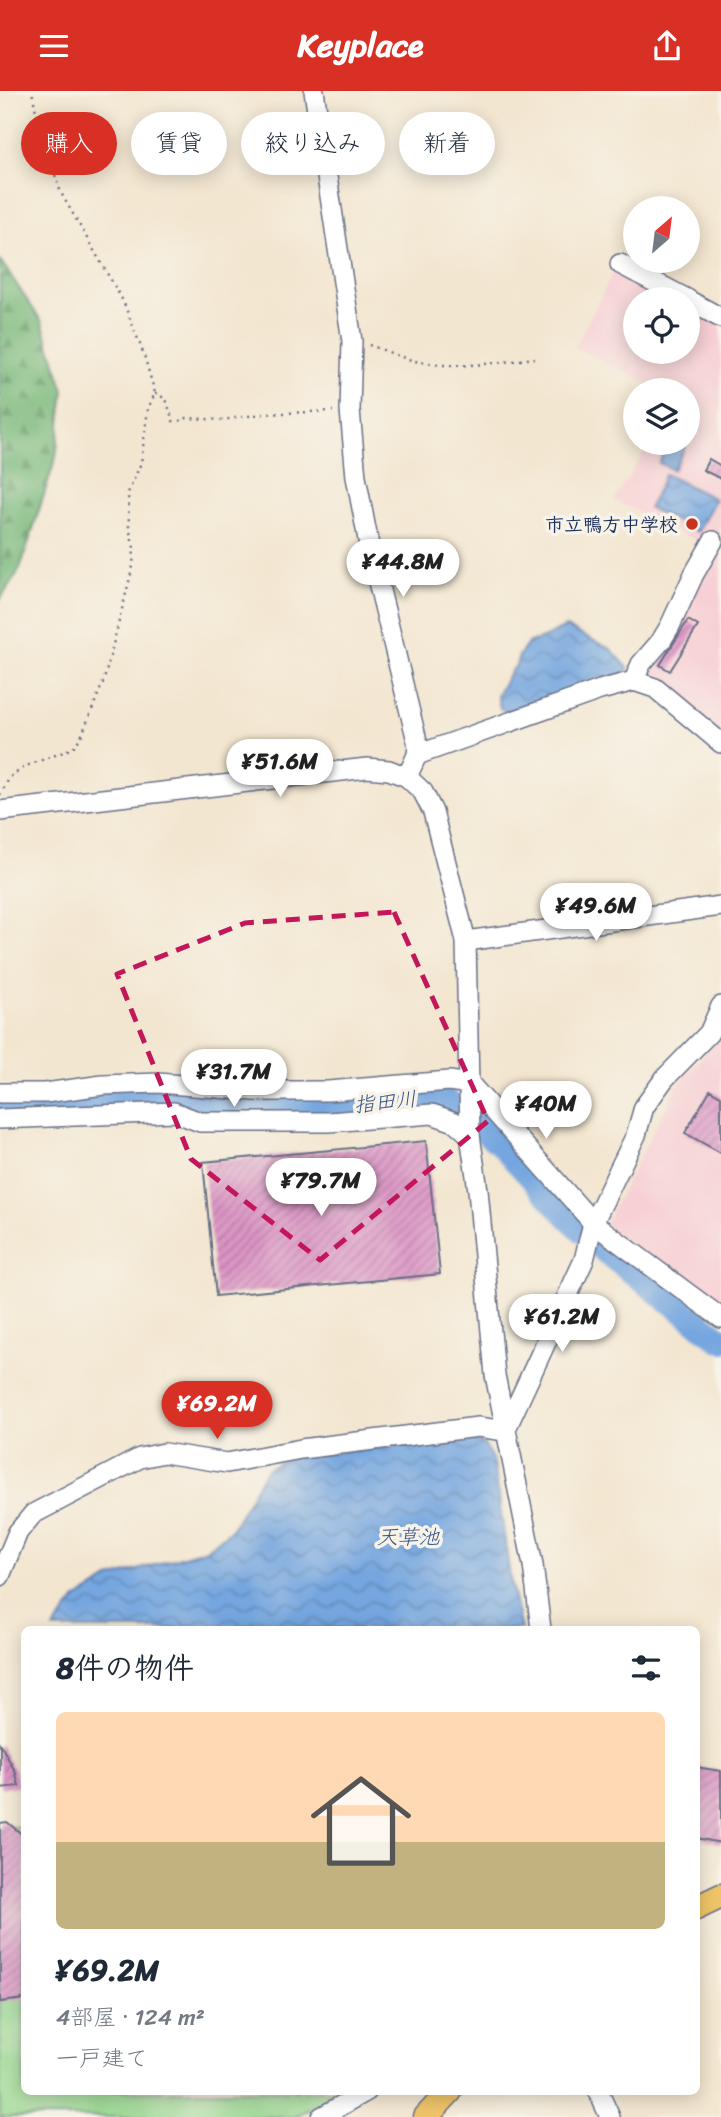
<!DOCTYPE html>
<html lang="ja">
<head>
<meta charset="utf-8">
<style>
	body { margin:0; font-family:Sriracha,"Klee One",sans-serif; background:#f2f2f3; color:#1f2937; height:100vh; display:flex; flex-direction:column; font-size:26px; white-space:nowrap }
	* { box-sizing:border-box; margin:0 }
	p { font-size:23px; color:#747a83 }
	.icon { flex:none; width:38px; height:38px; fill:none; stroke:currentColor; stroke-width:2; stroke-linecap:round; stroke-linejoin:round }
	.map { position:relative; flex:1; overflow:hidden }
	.panel { position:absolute; left:21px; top:1535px; width:679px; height:469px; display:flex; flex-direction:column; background:#fff; border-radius:10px; box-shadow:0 4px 18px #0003 }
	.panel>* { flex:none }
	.guide { position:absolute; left:21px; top:21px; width:679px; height:63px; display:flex; gap:14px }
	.needle { width:46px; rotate:28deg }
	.fabs { position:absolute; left:623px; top:105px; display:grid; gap:14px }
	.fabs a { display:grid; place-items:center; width:77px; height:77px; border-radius:50%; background:#fff; box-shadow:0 4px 18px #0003; font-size:35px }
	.price { position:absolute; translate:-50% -60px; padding:0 16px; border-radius:24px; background:#fff; color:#222; font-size:23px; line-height:46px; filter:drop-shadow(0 2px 4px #0008) }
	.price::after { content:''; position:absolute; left:50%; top:42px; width:21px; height:16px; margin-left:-10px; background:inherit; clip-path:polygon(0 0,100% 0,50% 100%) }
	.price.selected { background:#d93025; color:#fff }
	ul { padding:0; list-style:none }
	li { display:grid; align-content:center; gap:14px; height:371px; padding:0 35px }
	li span { display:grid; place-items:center; height:217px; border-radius:10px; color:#555 }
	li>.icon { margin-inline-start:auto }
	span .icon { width:126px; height:126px; fill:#fffc; stroke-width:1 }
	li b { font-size:30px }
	h2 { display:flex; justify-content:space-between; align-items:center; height:84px; padding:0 35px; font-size:30px }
	.chip { padding:0 24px; border-radius:32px; background:#fff; box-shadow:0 4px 18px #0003; font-size:24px; line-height:63px }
	.chip.selected { background:#d93025; color:#fff }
	header { display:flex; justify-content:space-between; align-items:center; height:91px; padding:0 35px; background:#d93025; color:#fff; font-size:32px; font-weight:700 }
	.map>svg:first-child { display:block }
	.built { fill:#f7cfd4 }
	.forest { fill:url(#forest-firs); stroke:#4a746c; stroke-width:2 }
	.park { fill:#95d78e; stroke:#588376; stroke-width:2 }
	.water { fill:url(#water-waves); stroke:#486a9e; stroke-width:2 }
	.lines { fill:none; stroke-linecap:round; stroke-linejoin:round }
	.river { stroke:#75a6df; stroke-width:26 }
	.building { fill:url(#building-hatch) }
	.minor-casing { stroke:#676f86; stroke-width:22 }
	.major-casing { stroke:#676f86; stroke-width:27 }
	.path { stroke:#676f86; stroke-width:2.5; stroke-dasharray:2 5; stroke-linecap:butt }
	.minor { stroke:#fff; stroke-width:19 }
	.major { stroke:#efc469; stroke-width:24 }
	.marked { fill:none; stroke:#c2185b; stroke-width:5; stroke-dasharray:14 9; stroke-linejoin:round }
	.poi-dot { fill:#c8321e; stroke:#f7f3e8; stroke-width:2.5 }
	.labels { text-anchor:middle; stroke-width:7; stroke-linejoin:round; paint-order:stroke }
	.poi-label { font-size:19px; font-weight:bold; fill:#1b2f5e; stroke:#f7f3e8; text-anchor:end }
	.water-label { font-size:21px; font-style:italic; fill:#365385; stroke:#f7f3e8 }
</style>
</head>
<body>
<header><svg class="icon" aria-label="menu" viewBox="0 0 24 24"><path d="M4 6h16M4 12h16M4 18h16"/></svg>Keyplace<svg class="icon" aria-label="share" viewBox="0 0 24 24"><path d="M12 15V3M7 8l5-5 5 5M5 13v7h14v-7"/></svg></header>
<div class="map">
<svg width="721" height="2026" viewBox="0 0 721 2026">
	<defs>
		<pattern id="forest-firs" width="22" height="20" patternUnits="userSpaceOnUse" patternTransform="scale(1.75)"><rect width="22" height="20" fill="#78b879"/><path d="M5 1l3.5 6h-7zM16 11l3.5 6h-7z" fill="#629666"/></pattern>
		<pattern id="water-waves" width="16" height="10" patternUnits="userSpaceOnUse" patternTransform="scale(1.75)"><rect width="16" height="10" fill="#75a6df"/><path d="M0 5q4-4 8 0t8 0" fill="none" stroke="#5f88b8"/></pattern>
		<pattern id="building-hatch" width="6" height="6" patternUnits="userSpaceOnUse" patternTransform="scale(1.75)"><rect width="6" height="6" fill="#dc94c5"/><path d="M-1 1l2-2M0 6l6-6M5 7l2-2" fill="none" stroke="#b279a3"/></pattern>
	</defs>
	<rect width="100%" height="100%" fill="#f7f3e8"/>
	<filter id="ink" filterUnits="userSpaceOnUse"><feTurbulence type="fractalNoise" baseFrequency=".0143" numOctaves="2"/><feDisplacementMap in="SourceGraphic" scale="14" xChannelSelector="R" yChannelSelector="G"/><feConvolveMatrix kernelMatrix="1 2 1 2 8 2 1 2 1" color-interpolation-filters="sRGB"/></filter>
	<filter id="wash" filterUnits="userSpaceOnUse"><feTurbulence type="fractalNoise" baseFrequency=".00686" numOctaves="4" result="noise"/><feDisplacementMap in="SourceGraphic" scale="28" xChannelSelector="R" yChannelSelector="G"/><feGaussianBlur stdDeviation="1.57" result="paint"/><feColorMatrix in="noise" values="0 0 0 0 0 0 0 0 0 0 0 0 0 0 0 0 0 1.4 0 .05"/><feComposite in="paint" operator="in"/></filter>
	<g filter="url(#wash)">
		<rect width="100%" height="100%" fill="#f3e6d0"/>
		<g class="built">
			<polygon points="616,176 677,208 635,208 635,261 688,261 688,214 721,231 721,644 643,578 711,457 614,409 650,352 688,352 688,299 649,299 649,293 575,256"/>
			<polygon points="721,942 721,1221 604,1135 677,994 713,954"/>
		</g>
		<polygon class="forest" points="0,169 42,231 64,300 56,366 20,478 0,509"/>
		<polygon class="park" points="24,1735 24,2000 343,2000 294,2026 0,2026 0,1737"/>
		<g class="water">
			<polygon points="669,352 675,352 685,357 673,379 659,372"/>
			<polygon points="665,383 715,408 698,441 649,417"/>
			<path d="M566,536L611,558L629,578L621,583L536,614L532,612L509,623L500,617L497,604L512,578L515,577L519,565L529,551C541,550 554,541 566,536Z"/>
			<polygon points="464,1347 484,1353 494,1372 511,1493 521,1538 53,1538 76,1508 111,1487 207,1458 231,1439 266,1379 287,1367"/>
		</g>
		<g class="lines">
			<polyline class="river" points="0,1016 52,1016 164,1007 299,1021 440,1005 499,1051 568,1125 608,1162 721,1249"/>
		</g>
		<g id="blocks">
			<g class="building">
				<polygon points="709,368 721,375 721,388 703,379"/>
				<polygon points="688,529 698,535 670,580 660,574"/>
				<polygon points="710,999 721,1005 721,1062 685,1042"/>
				<polygon points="426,1050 440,1183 216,1205 203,1071"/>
				<polygon points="0,1653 15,1680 19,1695 0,1697"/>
				<polygon points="696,1676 721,1680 721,1752 696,1747"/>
				<polygon points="7,1731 24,1745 24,1908 0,1911 0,1732"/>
			</g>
		</g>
	</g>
	<g filter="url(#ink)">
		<use href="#blocks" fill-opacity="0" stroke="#676f86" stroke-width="2"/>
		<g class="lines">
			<defs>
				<g id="minor">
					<polyline points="314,0 352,250 350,319 356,386 369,454 418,654 417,664 407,686"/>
					<polyline points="620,173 687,208"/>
					<polyline points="688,209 721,227"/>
					<polyline points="634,590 641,573 661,550 670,535 694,483 713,450"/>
					<polyline points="417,664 600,599 634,590 655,597 721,652"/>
					<polyline points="0,720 367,677 389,679 407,686 423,701 433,721 466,850 470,1044 478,1099 495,1284 533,1474 541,1538"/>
					<polyline points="466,850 721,815"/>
					<polyline points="0,1002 45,1002 103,994 158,992 255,1000 328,1000 449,990 470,993 593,1132 721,1227"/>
					<polyline points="0,1028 174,1021 200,1031 329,1031 432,1023 455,1031 470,1044"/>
					<polyline points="0,1485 18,1441 33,1423 140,1367 164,1362 227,1372 301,1358 478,1336 505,1340 584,1169 593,1132 636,1044 644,1016 665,987 709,942 721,915"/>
					<polyline points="598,2000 610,2026"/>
					<polyline points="321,2026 367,2000"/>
				</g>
				<g id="major">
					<polyline points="696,1817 721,1805"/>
					<polyline points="426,2026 450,2000"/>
				</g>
			</defs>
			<use href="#minor" class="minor-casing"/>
			<use href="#major" class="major-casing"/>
			<g class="path">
				<path d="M369,254C384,259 400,266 415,270C453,279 497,272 535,267"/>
				<polyline points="155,302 166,308 173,330 177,331 187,327 222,329 261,323 333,320"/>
				<polyline points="0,704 10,686 26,675 66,660 74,655 81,646 104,589 133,475 134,457 129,437 128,402 141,372 148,318 155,302 143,261 123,210 61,102 38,31 32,0"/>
			</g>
			<use href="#minor" class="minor"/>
			<use href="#major" class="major"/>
		</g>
	</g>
	<path class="marked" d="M394,821L488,1030L320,1169L191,1068L117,883L245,832Z"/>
	<circle class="poi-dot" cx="692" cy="433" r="7"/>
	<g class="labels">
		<g class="poi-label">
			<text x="678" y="440">市立鴨方中学校</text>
		</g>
		<g class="water-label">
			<text transform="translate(385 1011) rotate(-6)" y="7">指田川</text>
			<text x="408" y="1453">天草池</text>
		</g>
	</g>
</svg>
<div class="fabs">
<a><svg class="needle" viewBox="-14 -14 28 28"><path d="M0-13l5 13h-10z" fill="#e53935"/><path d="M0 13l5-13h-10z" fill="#747a83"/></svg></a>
<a><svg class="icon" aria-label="locate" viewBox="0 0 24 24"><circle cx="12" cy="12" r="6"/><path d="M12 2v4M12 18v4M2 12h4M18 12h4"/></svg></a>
<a><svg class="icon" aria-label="layers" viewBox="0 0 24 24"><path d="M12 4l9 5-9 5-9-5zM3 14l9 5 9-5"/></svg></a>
</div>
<b class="price" style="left:403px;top:508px">¥44.8M</b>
<b class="price" style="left:280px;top:708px">¥51.6M</b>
<b class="price" style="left:596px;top:852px">¥49.6M</b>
<b class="price" style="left:234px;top:1018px">¥31.7M</b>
<b class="price" style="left:546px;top:1050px">¥40M</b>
<b class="price" style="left:321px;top:1127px">¥79.7M</b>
<b class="price" style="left:562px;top:1263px">¥61.2M</b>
<b class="price selected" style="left:217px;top:1350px">¥69.2M</b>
<div class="guide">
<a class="chip selected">購入</a>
<a class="chip">賃貸</a>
<a class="chip">絞り込み</a>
<a class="chip">新着</a>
</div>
<section class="panel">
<h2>8件の物件<svg class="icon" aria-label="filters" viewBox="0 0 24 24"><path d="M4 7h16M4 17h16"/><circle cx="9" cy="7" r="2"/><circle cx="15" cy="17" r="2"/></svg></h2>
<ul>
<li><span style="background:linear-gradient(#ffd9b3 60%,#c2b280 0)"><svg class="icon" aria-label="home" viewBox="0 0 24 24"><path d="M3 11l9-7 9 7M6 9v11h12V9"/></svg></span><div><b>¥69.2M</b><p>4部屋 · 124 m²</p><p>一戸建て</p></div></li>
</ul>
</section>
</div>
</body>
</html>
